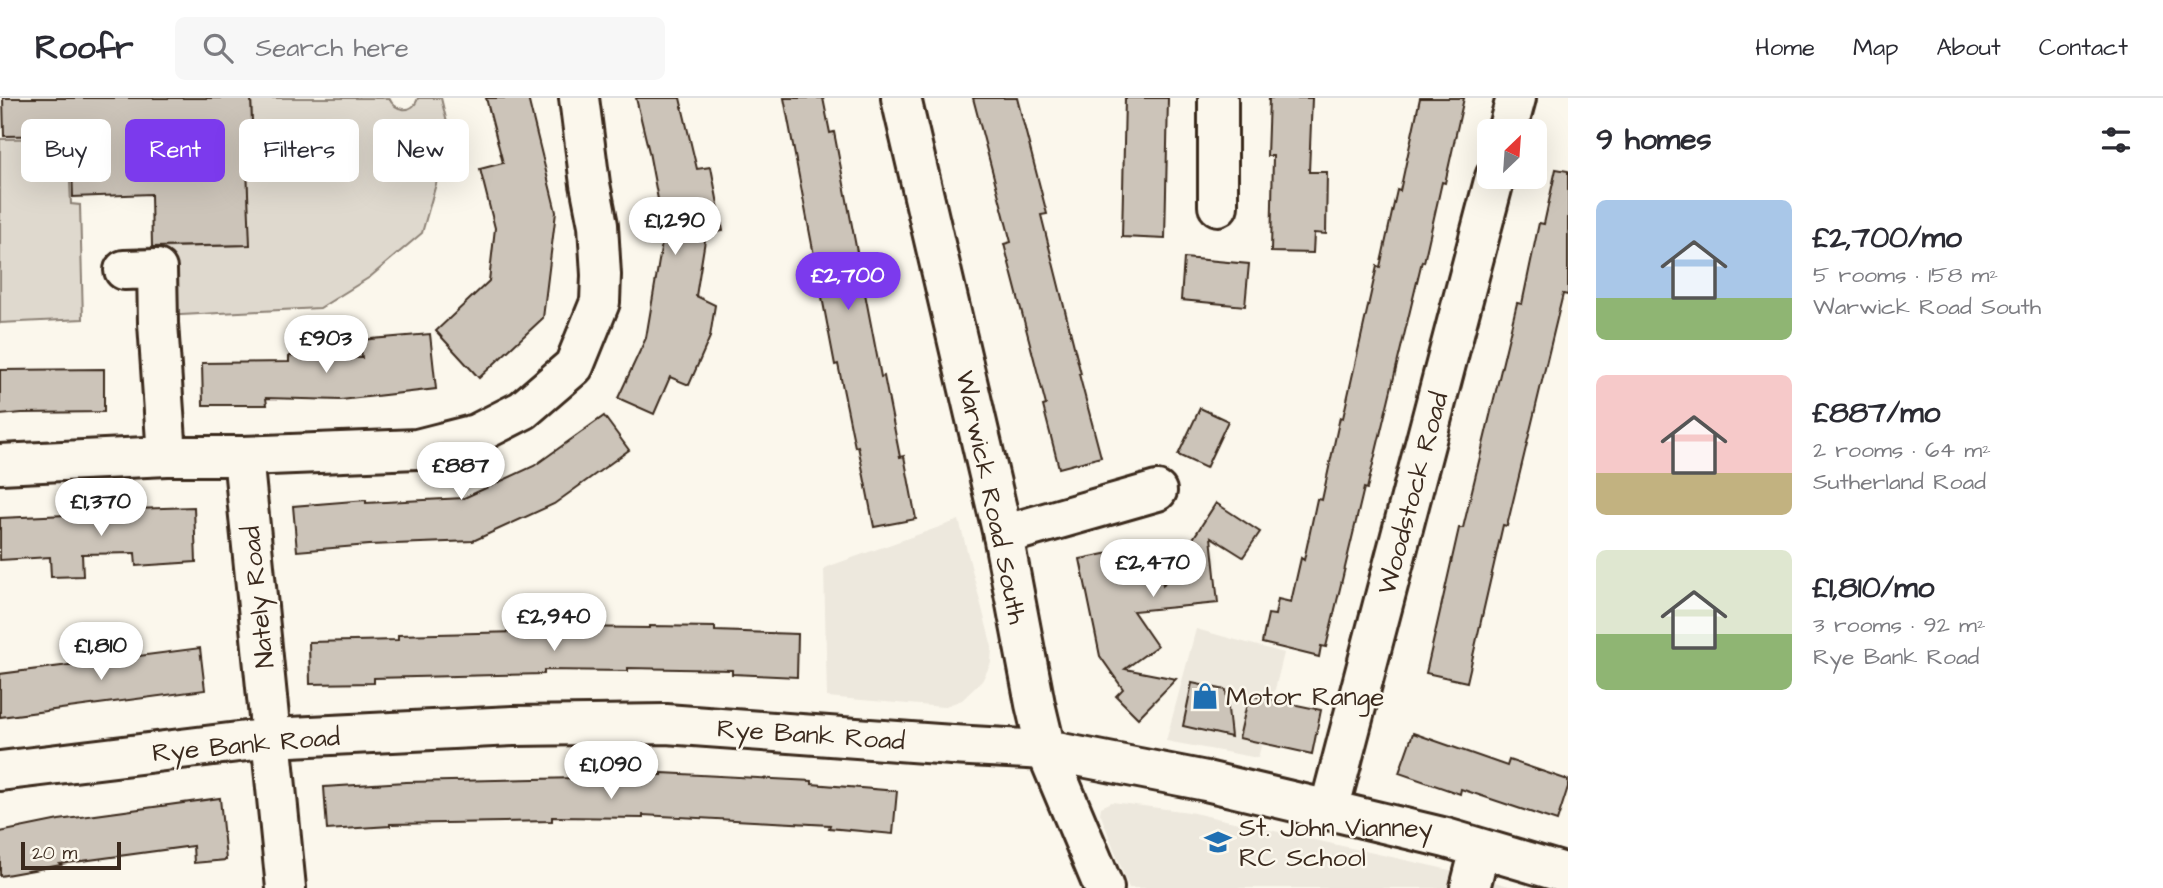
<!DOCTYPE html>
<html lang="en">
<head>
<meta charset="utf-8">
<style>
	body { margin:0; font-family:"Architects Daughter",sans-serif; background:#f7f7f7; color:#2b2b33; height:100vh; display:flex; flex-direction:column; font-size:26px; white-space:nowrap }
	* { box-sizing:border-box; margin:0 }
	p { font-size:23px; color:#7c7c81 }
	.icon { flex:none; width:38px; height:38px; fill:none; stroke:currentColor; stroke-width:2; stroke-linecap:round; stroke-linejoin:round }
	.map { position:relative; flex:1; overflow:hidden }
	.panel { display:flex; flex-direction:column; background:#fff; width:595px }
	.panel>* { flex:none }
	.hud { position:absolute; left:21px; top:21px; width:665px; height:63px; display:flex; gap:14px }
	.needle { width:46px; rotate:25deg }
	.controls { position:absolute; left:1477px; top:21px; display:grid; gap:14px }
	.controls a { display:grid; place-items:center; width:70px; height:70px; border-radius:10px; background:#fff; box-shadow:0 7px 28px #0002; font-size:35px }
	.scale { position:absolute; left:21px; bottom:18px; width:100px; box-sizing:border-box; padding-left:7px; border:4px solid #3b2a1e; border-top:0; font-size:19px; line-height:24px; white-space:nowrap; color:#3b2a1e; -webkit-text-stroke:5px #fbf7ec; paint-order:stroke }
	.price { position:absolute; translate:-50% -60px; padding:0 16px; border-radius:24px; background:#fff; color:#222; font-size:23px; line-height:46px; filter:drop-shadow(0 2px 4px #0008) }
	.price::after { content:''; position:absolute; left:50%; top:42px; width:21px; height:16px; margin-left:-10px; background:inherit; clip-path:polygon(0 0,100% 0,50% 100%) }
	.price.active { background:#7c3aed; color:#fff }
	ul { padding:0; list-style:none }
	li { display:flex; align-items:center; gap:21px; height:175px; padding:0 28px }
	li span { display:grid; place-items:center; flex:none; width:196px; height:140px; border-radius:10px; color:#555 }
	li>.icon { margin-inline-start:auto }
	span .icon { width:84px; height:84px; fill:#fffc; stroke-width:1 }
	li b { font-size:30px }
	h2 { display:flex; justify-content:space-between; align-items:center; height:84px; padding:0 28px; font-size:30px }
	.chip { padding:0 24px; border-radius:10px; background:#fff; box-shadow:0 7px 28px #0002; font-size:24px; line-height:63px }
	.chip.active { background:#7c3aed; color:#fff }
	header { display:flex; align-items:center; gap:42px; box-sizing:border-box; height:98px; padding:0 35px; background:#fff; border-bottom:2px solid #e1e1e2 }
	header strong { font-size:33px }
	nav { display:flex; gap:38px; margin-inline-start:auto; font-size:24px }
	.search { width:490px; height:63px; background:#f7f7f7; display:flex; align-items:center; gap:18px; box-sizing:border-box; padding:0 24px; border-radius:10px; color:#7c7c81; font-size:26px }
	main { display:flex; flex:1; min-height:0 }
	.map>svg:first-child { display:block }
	.built { fill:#ede8dd }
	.green { fill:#dfd9ce; stroke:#8d8276; stroke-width:2 }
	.building { fill:#ccc4b9; stroke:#3b2a1e; stroke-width:2 }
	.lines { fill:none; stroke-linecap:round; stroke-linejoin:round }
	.minor-casing { stroke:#3b2a1e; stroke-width:44 }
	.minor { stroke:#fbf7ec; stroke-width:38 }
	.labels { text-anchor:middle; stroke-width:5; stroke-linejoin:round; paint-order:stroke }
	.street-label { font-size:26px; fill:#3b2a1e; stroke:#fbf7ec }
	.poi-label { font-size:26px; fill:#3b2a1e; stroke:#fbf7ec; text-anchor:start }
</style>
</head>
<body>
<header>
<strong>Roofr</strong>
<div class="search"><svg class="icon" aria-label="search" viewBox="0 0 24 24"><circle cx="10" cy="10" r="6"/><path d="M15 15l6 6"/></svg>Search here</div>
<nav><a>Home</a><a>Map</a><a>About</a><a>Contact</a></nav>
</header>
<main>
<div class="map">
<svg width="1568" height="790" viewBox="0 0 1568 790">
	<rect width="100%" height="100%" fill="#fbf7ec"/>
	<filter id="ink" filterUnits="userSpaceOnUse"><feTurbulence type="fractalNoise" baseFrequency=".0143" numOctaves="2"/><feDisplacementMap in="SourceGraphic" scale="14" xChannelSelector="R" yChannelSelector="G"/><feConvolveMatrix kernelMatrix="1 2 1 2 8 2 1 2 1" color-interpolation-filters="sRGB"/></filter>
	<g filter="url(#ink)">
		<g class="built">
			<polygon points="959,422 992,549 991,565 982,583 962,602 943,609 827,599 824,470"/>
			<polygon points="1196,531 1284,555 1258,660 1166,643"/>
			<polygon points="1112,704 1189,714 1459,774 1516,790 1129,790 1100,715 1101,709"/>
		</g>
		<g class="green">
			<path d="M251,0H389C395,14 413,16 418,0H441L450,37L422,135L370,179L320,210L142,219L140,150L249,147L247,70L303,68V55L320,54V41H307L252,25Z"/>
			<polygon points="68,40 71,106 80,107 83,221 0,225 0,41"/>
		</g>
		<g class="building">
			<polygon points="3,0 251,0 252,25 307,23 308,55 303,55 303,68 247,70 250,147 152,149 151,96 73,99 71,37 4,38"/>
			<polygon points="486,0 528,0 556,114 543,220 479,280 436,233 489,183 495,130 480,71 503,65"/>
			<polygon points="636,0 680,0 697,71 711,69 723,133 706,136 696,198 715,207 710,239 689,287 670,279 654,316 618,300 646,240 664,133 649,54"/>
			<polygon points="784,0 823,0 830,35 834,34 881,279 884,278 900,359 904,358 916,421 874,429 858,348 855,349 838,266 835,267"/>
			<polygon points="973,0 1017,0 1047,116 1041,117 1081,276 1079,276 1101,359 1059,370 1043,308 1046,307 1004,146 1011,144"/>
			<polygon points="1125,0 1168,0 1165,141 1122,139"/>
			<polygon points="1269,0 1312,0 1309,74 1327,74 1326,136 1314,135 1313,155 1271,154 1273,58 1267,58"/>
			<polygon points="1420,0 1464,0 1445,85 1442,84 1424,164 1422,163 1367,391 1364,390 1326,549 1321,548 1319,559 1262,545 1268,516 1275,517 1278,501 1291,504 1301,460 1304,462 1317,401 1322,402 1340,319 1343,320 1377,168 1380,169 1397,92 1400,93"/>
			<polygon points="1556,71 1568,73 1568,197 1563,196 1507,428 1503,427 1467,584 1426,575 1459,430 1463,430 1517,205 1522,206 1539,125 1544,126"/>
			<polygon points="1184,160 1249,166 1245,208 1181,202"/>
			<polygon points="430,236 436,291 341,302 266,300 267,307 203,307 202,265 289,264 289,258 362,260 360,242"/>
			<polygon points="104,271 104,314 22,315 0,317 0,272"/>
			<polygon points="1200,310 1228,323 1206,370 1178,357"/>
			<polygon points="604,318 629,352 554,406 473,443 369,447 297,453 293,408 366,402 366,405 464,400 534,368"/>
			<polygon points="1216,405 1260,434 1243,459 1211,439 1218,505 1133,513 1157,548 1125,571 1176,581 1138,620 1116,598 1123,591 1100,558 1080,461 1155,446 1163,487"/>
			<polygon points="194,409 196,464 136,468 135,455 82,456 83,478 51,479 50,459 0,462 0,420 133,414 133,411"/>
			<polygon points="650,528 715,529 715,533 798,536 797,579 732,576 732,572 628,570 628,573 544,572 544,576 374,580 374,585 310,586 309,544 398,542 398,537 564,533 564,529 650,530"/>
			<polygon points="200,550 205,592 0,619 0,576"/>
			<polygon points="1192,585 1226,592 1231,639 1183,628"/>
			<polygon points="1249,597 1321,612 1312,656 1239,640"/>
			<polygon points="1413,635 1507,668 1509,662 1568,682 1568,689 1557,723 1461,691 1460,696 1399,675"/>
			<polygon points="662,675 812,683 812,686 897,693 893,736 829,730 830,727 643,717 643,720 552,719 552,723 390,726 390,728 327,732 324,689 406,684 578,680 578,677 662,677"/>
			<polygon points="220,700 226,762 194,765 193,748 60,766 61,767 0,778 0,734 59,722"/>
		</g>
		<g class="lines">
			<defs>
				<g id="minor">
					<polyline points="901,0 1003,437 1035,606 1046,652 1104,790"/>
					<polyline points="1507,33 1516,0"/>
					<polyline points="1218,108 1218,0"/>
					<polyline points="124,172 157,171 158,225 167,358"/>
					<polyline points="243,358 286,790"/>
					<polyline points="0,366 167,358 243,358 417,351 476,336 523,312 574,268 600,204 601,177 598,127 590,86 579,0"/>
					<polyline points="1003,437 1157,393"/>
					<polyline points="0,673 271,640 513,628 666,626 952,647 1046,652 1206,683 1329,712 1446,740 1568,776"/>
					<polyline points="1329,712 1495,79"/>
					<polyline points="1470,790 1480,751"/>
				</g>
			</defs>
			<use href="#minor" class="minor-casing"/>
			<use href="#minor" class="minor"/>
		</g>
	</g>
	<defs>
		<symbol id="shop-bare" viewBox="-9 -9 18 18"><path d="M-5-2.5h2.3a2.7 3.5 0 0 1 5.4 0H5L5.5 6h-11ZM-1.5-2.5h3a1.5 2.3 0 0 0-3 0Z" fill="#1f6fb2" stroke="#fbf7ec" stroke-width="2.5" paint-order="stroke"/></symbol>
		<symbol id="school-bare" viewBox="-9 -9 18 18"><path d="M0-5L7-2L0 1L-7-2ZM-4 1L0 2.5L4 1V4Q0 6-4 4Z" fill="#1f6fb2" stroke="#fbf7ec" stroke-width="2.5" paint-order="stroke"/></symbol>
	</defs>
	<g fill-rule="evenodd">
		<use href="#shop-bare" x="1186" y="579" width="38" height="38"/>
		<use href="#school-bare" x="1199" y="725" width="38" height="38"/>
	</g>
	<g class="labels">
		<g class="street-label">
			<text transform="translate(1412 395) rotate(-75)" y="9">Woodstock Road</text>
			<text transform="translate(992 399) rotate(78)" y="9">Warwick Road South</text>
			<text transform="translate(257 499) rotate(-96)" y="9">Nately Road</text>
			<text transform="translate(811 636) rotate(4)" y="9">Rye Bank Road</text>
			<text transform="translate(246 646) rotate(-5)" y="9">Rye Bank Road</text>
		</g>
		<g class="poi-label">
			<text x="1226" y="607">Motor Range</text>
			<text x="1239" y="738">St. John Vianney<tspan x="1239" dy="30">RC School</tspan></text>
		</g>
	</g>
</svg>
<div class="controls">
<a><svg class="needle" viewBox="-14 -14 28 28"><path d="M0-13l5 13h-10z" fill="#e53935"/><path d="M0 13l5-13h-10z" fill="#7c7c81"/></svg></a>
</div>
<div class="scale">20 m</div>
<b class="price" style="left:675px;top:159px">£1,290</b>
<b class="price active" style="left:848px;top:214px">£2,700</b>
<b class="price" style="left:326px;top:277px">£903</b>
<b class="price" style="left:461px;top:404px">£887</b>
<b class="price" style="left:101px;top:440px">£1,370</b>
<b class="price" style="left:1153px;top:501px">£2,470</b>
<b class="price" style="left:554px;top:555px">£2,940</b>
<b class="price" style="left:101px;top:584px">£1,810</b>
<b class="price" style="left:611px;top:703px">£1,090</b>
<div class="hud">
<a class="chip">Buy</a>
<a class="chip active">Rent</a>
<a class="chip">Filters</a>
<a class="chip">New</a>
</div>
</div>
<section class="panel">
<h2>9 homes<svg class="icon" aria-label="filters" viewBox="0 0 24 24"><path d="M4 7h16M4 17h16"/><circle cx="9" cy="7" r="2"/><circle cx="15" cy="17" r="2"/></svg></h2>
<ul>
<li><span style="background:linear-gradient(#a9c7e8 70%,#8fb573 0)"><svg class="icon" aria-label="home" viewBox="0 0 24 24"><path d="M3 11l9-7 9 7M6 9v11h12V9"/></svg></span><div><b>£2,700/mo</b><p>5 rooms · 158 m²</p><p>Warwick Road South</p></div></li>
<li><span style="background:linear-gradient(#f6c9c9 70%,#c2b280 0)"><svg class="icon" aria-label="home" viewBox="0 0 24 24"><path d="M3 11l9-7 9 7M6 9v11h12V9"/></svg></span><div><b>£887/mo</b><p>2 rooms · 64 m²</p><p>Sutherland Road</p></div></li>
<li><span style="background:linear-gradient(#dfe7d0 60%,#8fb573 0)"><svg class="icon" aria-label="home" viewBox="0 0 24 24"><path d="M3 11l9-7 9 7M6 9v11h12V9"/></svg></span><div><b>£1,810/mo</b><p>3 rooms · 92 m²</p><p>Rye Bank Road</p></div></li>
</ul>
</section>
</main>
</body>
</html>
